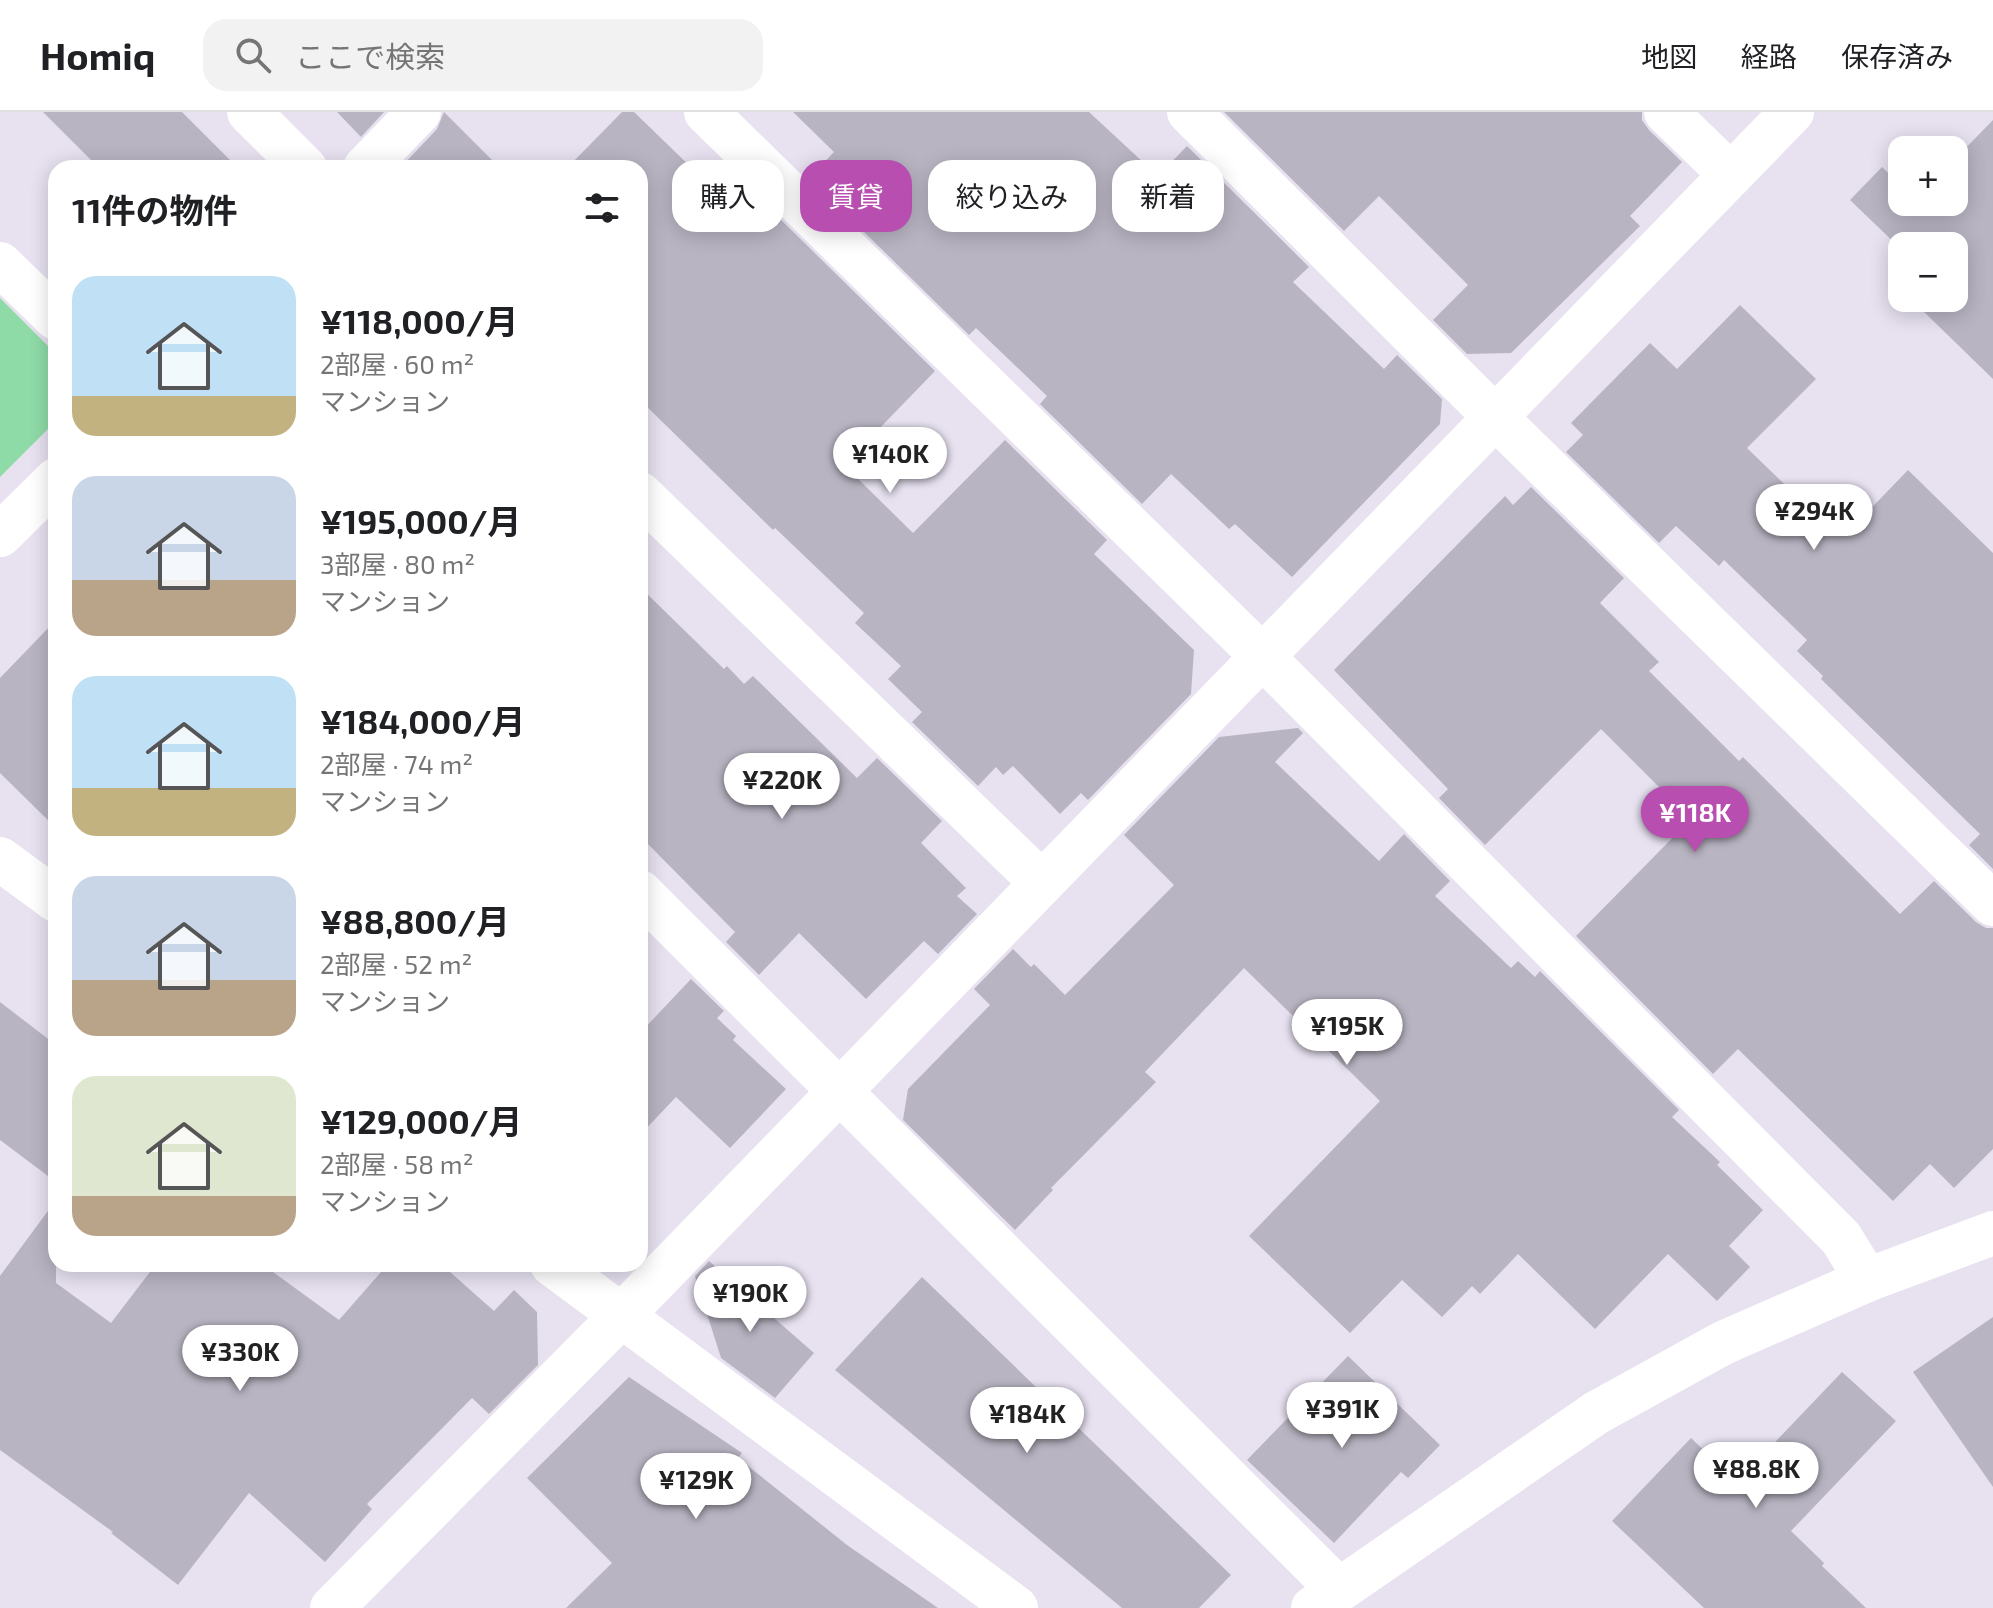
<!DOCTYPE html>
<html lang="ja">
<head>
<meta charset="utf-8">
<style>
	body { margin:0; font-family:"Exo 2","Noto Sans JP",sans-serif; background:#f2f2f2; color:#202124; height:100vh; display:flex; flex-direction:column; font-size:30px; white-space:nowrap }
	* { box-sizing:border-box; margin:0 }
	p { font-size:26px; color:#757577 }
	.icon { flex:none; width:44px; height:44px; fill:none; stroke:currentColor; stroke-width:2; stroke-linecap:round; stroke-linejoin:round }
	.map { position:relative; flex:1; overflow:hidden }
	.side { position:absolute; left:48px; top:48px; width:600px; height:1112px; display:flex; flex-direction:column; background:#fff; border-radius:24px; box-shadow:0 4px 20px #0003 }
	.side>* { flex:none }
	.guide { position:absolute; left:672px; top:48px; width:760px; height:72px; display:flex; gap:16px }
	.controls { position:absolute; left:1888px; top:24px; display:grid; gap:16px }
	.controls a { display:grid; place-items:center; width:80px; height:80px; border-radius:16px; background:#fff; box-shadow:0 4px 20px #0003; font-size:40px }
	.price { position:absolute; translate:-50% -68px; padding:0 18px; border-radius:28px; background:#fff; color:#222; font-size:26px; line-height:52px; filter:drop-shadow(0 2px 4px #0008) }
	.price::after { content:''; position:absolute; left:50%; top:48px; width:24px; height:18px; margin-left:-12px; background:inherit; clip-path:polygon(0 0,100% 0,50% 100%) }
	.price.selected { background:#b74eb0; color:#fff }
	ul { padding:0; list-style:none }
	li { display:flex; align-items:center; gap:24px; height:200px; padding:0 24px }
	li span { display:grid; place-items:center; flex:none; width:224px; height:160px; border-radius:24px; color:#555 }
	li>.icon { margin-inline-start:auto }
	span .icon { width:96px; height:96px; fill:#fffc; stroke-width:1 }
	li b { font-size:34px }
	h2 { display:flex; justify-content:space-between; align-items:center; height:96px; padding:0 24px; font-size:34px }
	.chip { padding:0 28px; border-radius:24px; background:#fff; box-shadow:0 4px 20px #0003; font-size:28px; line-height:72px }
	.chip.selected { background:#b74eb0; color:#fff }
	header { display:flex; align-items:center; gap:48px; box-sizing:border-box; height:112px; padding:0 40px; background:#fff; border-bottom:2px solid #e0e0e0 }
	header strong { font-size:38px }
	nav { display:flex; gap:44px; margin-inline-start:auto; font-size:28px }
	.search { width:560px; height:72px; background:#f2f2f2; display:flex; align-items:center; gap:20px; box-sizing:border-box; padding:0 28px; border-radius:24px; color:#757577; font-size:30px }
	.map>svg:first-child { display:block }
	.green { fill:#8fdba8 }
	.building { fill:#b9b4c2 }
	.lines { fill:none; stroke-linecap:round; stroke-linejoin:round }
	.street { stroke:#fff; stroke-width:44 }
	.secondary { stroke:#fff; stroke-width:44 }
</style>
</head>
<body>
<header>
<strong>Homiq</strong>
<div class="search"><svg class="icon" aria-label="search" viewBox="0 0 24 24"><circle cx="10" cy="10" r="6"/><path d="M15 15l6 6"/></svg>ここで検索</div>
<nav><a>地図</a><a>経路</a><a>保存済み</a></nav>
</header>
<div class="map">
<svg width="1993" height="1496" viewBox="0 0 1993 1496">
	<rect width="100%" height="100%" fill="#e7e1f0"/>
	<polygon class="green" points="0,186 56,242 56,309 0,365"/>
	<g class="building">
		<polygon points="43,0 182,0 238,56 99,56"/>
		<polygon points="337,0 384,0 361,25"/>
		<polygon points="444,0 500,56 400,56 437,17"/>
		<polygon points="622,0 634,0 758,120 775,102 935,259 844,353 913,421 1005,328 1107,428 1094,442 1194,538 1191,582 1088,688 1081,681 1060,702 1013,654 1003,663 996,655 978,674 912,610 922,600 888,567 901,554 855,511 864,501 775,416 773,418 640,288 640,56 567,56"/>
		<polygon points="793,0 1089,0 1158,64 1187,34 1309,155 1293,170 1384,257 1397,243 1442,287 1440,312 1292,465 1235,412 1229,417 1171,362 1142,392 1040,292 1047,284 976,216 969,223 809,66 834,40"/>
		<polygon points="1224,0 1642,0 1642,8 1649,18 1682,50 1630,104 1640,114 1511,241 1467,242 1433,208 1468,173 1379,84 1344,119"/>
		<polygon points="1993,8 1993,267 1920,196 1930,186 1954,186 1954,134 1902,134 1902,138 1850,88 1882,55 1902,74 1902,90 1954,90 1954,48"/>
		<polygon points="1740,193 1816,267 1747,336 1838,424 1851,411 1854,414 1908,358 1993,441 1993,757 1969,733 1980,722 1821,567 1823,564 1797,539 1807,528 1724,448 1719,454 1676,414 1659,431 1566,340 1583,323 1571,311 1650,231 1677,257"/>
		<polygon points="1531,375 1624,466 1600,491 1659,550 1649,559 1739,649 1743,645 1900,802 1934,769 1976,810 1986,816 1993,816 1993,1037 1954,1076 1930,1052 1893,1089 1738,937 1713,962 1576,824 1691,707 1601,617 1485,733 1439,686 1448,677 1334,558 1505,384 1513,393"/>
		<polygon points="640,475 724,557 727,554 744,572 753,564 857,666 877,646 942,709 921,731 966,776 957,784 977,802 938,842 924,829 866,887 799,821 759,863 726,830 735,820 640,724"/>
		<polygon points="56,508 56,716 0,661 0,566"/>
		<polygon points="1298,616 1303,621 1275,650 1379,749 1404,722 1450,769 1435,784 1511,856 1518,849 1535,865 1540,859 1679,998 1672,1005 1720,1050 1717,1053 1763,1098 1729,1134 1750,1155 1717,1189 1668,1142 1595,1217 1518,1142 1480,1182 1472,1174 1442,1205 1402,1168 1350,1221 1249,1124 1380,989 1244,856 1145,960 1156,970 1051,1076 1053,1078 1015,1118 903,1008 908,977 990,893 974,877 1013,837 1031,855 1034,852 1065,883 1174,773 1124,723 1219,625"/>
		<polygon points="691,867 724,899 717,906 736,924 733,928 786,977 730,1036 676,985 640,1023 640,921"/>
		<polygon points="0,890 56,933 56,1070 0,1028"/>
		<polygon points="56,1088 56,1171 111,1211 156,1152 262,1152 339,1208 388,1152 441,1152 494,1199 514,1178 537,1200 538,1253 489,1302 472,1286 367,1392 372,1397 325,1450 249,1381 178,1473 111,1421 113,1420 0,1338 0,1164"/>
		<polygon points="709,1149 814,1241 775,1286 721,1246 695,1164"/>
		<polygon points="922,1165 1231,1463 1199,1496 1122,1496 835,1258"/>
		<polygon points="1993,1205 1993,1375 1913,1260"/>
		<polygon points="1348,1244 1440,1333 1408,1366 1401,1360 1334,1431 1247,1348"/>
		<polygon points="1842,1260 1896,1309 1791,1419 1824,1451 1822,1454 1866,1496 1704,1496 1612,1409 1691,1326 1737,1370"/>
		<polygon points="629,1265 742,1341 738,1346 847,1433 938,1496 566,1496 612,1451 527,1366"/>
	</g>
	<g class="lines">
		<g class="street">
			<polyline points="249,0 305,56"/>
			<polyline points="706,0 1263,545 1841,1126 1867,1168"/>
			<polyline points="1189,0 1496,306 1993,792"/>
			<polyline points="1666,0 1731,63"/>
			<polyline points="365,56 419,0"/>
			<polyline points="0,152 56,206"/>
			<polyline points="640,382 1042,771"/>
			<polyline points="0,423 56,368"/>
			<polyline points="0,747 56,788"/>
			<polyline points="640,780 1338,1477"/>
			<polyline points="552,1152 1016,1496"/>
			<polyline points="332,1496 622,1203 1792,0"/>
		</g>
		<polyline class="secondary" points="1313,1496 1596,1301 1723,1231 1867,1168 1993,1121"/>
	</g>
</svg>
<div class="controls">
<a>+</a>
<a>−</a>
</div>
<b class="price" style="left:890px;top:383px">¥140K</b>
<b class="price" style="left:1814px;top:440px">¥294K</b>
<b class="price" style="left:782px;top:709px">¥220K</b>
<b class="price selected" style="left:1695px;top:742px">¥118K</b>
<b class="price" style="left:1347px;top:955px">¥195K</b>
<b class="price" style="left:750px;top:1222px">¥190K</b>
<b class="price" style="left:240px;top:1281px">¥330K</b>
<b class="price" style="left:1342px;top:1338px">¥391K</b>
<b class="price" style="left:1027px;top:1343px">¥184K</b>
<b class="price" style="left:1756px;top:1398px">¥88.8K</b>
<b class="price" style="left:696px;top:1409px">¥129K</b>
<div class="guide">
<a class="chip">購入</a>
<a class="chip selected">賃貸</a>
<a class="chip">絞り込み</a>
<a class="chip">新着</a>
</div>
<section class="side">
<h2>11件の物件<svg class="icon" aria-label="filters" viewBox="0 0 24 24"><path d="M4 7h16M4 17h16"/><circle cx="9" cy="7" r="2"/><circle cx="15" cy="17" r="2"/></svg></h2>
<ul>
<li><span style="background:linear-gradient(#bfe0f5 75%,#c2b280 0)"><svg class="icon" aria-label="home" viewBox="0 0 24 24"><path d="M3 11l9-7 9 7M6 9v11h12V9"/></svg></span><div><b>¥118,000/月</b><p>2部屋 · 60 m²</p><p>マンション</p></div></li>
<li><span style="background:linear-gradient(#c9d6e8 65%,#b9a48a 0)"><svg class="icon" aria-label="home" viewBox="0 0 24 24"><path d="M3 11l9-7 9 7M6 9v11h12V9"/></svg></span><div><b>¥195,000/月</b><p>3部屋 · 80 m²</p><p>マンション</p></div></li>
<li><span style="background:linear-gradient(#bfe0f5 70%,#c2b280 0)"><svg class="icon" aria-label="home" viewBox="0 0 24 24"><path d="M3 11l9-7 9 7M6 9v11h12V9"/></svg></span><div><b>¥184,000/月</b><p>2部屋 · 74 m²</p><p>マンション</p></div></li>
<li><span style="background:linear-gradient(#c9d6e8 65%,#b9a48a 0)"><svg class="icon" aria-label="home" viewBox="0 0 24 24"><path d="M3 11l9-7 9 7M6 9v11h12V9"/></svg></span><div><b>¥88,800/月</b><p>2部屋 · 52 m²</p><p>マンション</p></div></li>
<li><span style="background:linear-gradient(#dfe7d0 75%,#b9a48a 0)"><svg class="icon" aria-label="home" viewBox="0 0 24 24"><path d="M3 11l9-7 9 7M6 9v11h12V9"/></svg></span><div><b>¥129,000/月</b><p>2部屋 · 58 m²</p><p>マンション</p></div></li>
</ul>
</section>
</div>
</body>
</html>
